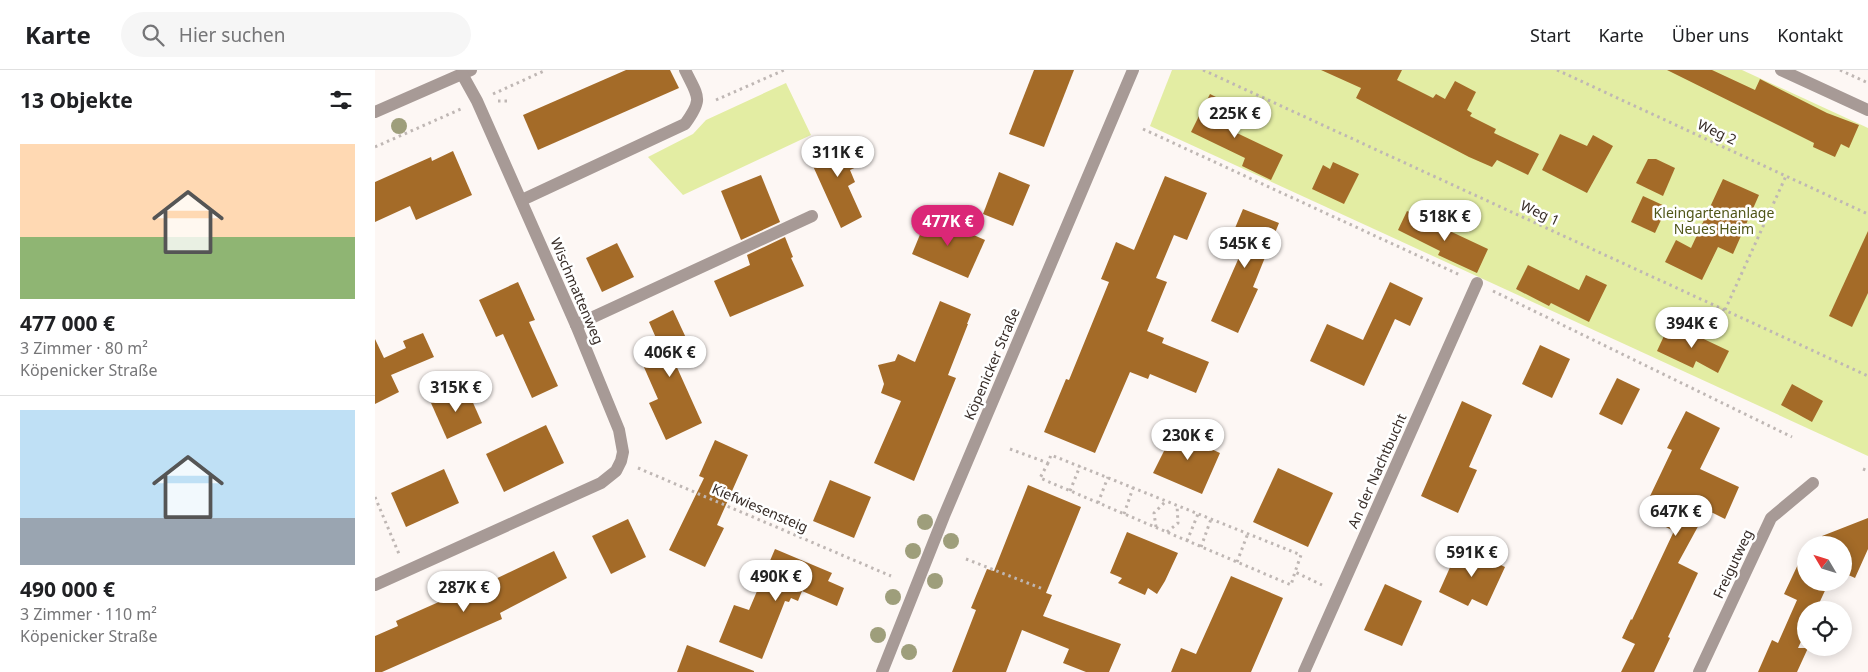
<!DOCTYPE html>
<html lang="de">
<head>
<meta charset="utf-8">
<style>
	body { margin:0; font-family:"Noto Sans",sans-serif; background:#f6f6f6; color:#202124; height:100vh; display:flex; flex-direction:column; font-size:19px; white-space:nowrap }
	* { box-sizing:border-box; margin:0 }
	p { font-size:16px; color:#757577 }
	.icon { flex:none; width:28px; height:28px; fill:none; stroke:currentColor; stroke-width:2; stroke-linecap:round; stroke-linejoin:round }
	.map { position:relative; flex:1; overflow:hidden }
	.panel { display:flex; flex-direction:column; background:#fff; width:375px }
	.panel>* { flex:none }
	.needle { width:32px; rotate:308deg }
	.fabs { position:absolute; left:1422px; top:466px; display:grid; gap:10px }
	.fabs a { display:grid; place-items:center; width:55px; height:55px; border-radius:50%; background:#fff; box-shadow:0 2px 12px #0003; font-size:25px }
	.price { position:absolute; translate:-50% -42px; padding:0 11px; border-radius:18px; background:#fff; color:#222; font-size:16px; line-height:32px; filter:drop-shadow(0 1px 2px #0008) }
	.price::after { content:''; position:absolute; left:50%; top:30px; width:15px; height:11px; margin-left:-8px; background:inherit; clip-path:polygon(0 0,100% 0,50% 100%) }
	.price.selected { background:#db2777; color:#fff }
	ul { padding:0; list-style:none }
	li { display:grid; align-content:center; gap:10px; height:265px; padding:0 20px }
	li+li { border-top:1px solid #e0e0e0 }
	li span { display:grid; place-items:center; height:155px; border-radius:0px; color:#555 }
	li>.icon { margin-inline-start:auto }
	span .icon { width:90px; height:90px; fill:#fffc; stroke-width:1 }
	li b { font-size:21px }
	h2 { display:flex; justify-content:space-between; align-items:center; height:60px; padding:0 20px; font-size:21px }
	header { display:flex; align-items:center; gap:30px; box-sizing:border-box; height:70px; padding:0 25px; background:#fff; border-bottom:1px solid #e0e0e0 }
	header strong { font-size:24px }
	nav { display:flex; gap:28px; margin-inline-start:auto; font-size:18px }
	.search { width:350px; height:45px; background:#f6f6f6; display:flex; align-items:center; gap:12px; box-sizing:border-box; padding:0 18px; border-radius:28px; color:#757577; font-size:19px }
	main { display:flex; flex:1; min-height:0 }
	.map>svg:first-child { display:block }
	.green { fill:#e3eda3 }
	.building { fill:#a46b28 }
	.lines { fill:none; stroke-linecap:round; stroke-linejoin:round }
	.path { stroke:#bfb7b4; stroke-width:3; stroke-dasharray:2.5 4; stroke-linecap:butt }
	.minor { stroke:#a79a96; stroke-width:12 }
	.tree { fill:#9e9e7b }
	.labels { text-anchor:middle; stroke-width:5; stroke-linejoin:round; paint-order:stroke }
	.street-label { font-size:14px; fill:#382d28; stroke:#fff }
	.park-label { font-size:14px; fill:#505618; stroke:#fff }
</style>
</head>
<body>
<header>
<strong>Karte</strong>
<div class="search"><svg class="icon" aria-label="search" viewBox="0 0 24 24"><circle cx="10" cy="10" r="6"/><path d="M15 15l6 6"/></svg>Hier suchen</div>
<nav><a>Start</a><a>Karte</a><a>Über uns</a><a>Kontakt</a></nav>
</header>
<main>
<section class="panel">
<h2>13 Objekte<svg class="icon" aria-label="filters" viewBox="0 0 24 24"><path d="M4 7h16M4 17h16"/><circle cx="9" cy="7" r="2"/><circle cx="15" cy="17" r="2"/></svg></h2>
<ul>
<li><span style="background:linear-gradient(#ffd9b3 60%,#8fb573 0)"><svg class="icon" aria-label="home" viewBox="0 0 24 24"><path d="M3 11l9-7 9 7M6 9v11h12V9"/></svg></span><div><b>477 000 €</b><p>3 Zimmer · 80 m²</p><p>Köpenicker Straße</p></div></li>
<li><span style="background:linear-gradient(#bfe0f5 70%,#9aa5b1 0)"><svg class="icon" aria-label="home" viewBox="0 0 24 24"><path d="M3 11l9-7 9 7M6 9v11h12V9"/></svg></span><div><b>490 000 €</b><p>3 Zimmer · 110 m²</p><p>Köpenicker Straße</p></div></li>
</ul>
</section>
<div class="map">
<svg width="1493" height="602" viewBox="0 0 1493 602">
	<rect width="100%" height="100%" fill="#fdf7f4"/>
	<g class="green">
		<polygon points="797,0 1367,0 1493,58 1493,386 775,56"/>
		<polygon points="411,13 436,65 308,125 273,87 318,64 331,50"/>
	</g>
	<g class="building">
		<polygon points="251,0 295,0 304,18 163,80 148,45"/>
		<polygon points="659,0 699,0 669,77 634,64"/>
		<polygon points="946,0 1027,0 1022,10 1058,28 1061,24 1070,29 1080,11 1101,22 1092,40 1097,43 1095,46 1121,59 1119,63 1164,84 1153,105 1122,90 1117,97 1094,87 981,28 986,18"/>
		<polygon points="1292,0 1337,0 1380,20 1385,9 1452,43 1484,55 1474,78 1466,74 1460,87 1438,77 1439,73"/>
		<polygon points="835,24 855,34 845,55 908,85 896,110 867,96 870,88 816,62"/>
		<polygon points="1185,64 1212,76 1218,65 1238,76 1212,123 1167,100"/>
		<polygon points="474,66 486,95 475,100 480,112 473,116 487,147 466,158 433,85"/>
		<polygon points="78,81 97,125 41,150 35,136 0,152 0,112 56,87 57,91"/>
		<polygon points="1273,89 1281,89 1300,98 1288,126 1261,113"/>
		<polygon points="958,92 984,104 969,134 937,119 948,95 955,99"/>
		<polygon points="624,102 655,115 638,156 608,144"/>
		<polygon points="386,105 405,152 366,170 346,121"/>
		<polygon points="790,106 832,123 812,170 799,165 781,208 792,212 772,261 789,268 787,273 834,292 821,323 775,304 773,309 755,302 720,383 669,362 691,309 694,310 734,212 726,209 741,172 759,180"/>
		<polygon points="1348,109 1384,125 1358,184 1343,177 1327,210 1290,192 1301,170 1316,178"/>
		<polygon points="1268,126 1292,137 1280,163 1256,152"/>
		<polygon points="868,139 904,153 878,217 883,219 863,263 836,251 869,176 855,170"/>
		<polygon points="1032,141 1113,179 1102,203 1063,185 1065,181 1023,160"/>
		<polygon points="553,145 610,170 593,208 537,184"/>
		<polygon points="1493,161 1493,223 1477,257 1454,246"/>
		<polygon points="410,167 418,187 416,188 429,216 355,247 339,211 375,195 372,185"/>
		<polygon points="242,173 259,207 227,222 211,188"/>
		<polygon points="1153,195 1204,220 1211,205 1232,215 1214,252 1176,233 1174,236 1141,219"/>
		<polygon points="143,212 160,250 154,252 183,316 157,328 128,264 121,267 104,230"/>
		<polygon points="1015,212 1048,228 1035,256 1020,249 989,316 935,291 952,254 988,270"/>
		<polygon points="565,231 596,244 592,254 593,254 573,305 581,308 539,411 499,393 526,331 506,323 509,314 503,295 520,291 523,284 540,292"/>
		<polygon points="298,240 319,285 300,293 327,353 291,370 274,333 283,329 264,286 285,277 274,252"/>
		<polygon points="1295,253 1354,281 1343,303 1321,291 1318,298 1282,281"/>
		<polygon points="48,263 59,287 16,305 24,322 0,334 0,269 9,288 31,278 28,271"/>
		<polygon points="1165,275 1195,289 1177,328 1147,314"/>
		<polygon points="1242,308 1265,319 1247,355 1224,344"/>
		<polygon points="1417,314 1448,331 1437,352 1406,335"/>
		<polygon points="91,317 107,353 72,369 56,333"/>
		<polygon points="1087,331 1117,345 1094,397 1102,400 1083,443 1046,426"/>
		<polygon points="1311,341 1345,358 1325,399 1364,417 1350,449 1332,440 1303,493 1323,503 1293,567 1295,568 1279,602 1246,602 1260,574 1247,568 1256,549 1257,550 1299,461 1266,445 1297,380 1292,378"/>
		<polygon points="171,355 189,393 129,422 111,384"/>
		<polygon points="809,361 838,372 834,378 845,383 827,424 778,403 798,363 806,365"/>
		<polygon points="340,370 373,385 342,455 349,458 330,497 294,480 329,408 324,406"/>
		<polygon points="903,398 958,423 933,477 878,452"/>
		<polygon points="69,399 84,433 31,457 16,423"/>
		<polygon points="455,410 496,427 479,468 438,451"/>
		<polygon points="653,415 706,437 671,523 677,525 668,546 746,574 734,602 711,602 688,593 694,579 647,560 631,602 577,602 601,540 596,538 612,499 619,501"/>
		<polygon points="1493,448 1493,479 1480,508 1469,503 1469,475 1450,475 1447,466"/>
		<polygon points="253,449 271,487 236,504 217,466"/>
		<polygon points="752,462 803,483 790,511 782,524 773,518 770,525 743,513 747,508 735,503"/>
		<polygon points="1085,475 1130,497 1112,536 1097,529 1093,536 1064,522"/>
		<polygon points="400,479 457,503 453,511 469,518 462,536 427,521 423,531 416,528 414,532 410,531 387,589 344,572 359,535 374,540"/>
		<polygon points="179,481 192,508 125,543 127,549 7,602 0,602 0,566 23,556 21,551 111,511 112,513"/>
		<polygon points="1426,488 1431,491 1431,512 1454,512 1441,540 1431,540 1431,561 1423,578 1433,578 1422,602 1383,602 1397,570 1403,573 1422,530 1409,524"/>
		<polygon points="856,506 908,528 876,602 796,602 806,578 821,584"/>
		<polygon points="1010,514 1047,531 1027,576 989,560"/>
		<polygon points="312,575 379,601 379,602 302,602"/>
	</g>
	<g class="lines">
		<g class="path">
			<polyline points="828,0 1493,306"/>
			<polyline points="1182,0 1493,144"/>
			<polyline points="1465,0 1493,13"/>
			<polyline points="118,24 171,0"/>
			<polyline points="341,30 409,0"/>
			<polyline points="123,31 133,31"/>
			<polyline points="768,59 1085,205"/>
			<polyline points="0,77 86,39"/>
			<polyline points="1118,221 1417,367"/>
			<polyline points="1350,240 1411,106"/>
			<polyline points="635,379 673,393 676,385 926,485 920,502 947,515"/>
			<polyline points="673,393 665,408 916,515 920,502"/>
			<polyline points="263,398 516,506"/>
			<polyline points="1488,399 1493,401"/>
			<polyline points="695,421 705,396"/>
			<polyline points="0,427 24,484"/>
			<polyline points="723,433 733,407"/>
			<polyline points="749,444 758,418"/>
			<polyline points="781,457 779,443 791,431"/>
			<polyline points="792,462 803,453 802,435"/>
			<polyline points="812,471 823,444"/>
			<polyline points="826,477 836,449"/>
			<polyline points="591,489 668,519"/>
			<polyline points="862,492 873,463"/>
		</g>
		<g class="minor">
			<polyline points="1406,0 1493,40"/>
			<polyline points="0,42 96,0"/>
			<path d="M147,130L310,54C329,28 323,27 310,0"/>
			<polyline points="201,255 437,146"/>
			<polyline points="0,515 226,413 241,401 246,391 248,382 244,360 201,255 102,31 87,4"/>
			<polyline points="507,602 569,446 758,0"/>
			<polyline points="929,602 1102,213"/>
			<polyline points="1324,602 1396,448 1438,413"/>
		</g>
	</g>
	<g class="tree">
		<circle cx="24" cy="56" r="8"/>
		<circle cx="550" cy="452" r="8"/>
		<circle cx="576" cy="471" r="8"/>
		<circle cx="538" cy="481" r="8"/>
		<circle cx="560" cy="511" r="8"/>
		<circle cx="518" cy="527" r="8"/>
		<circle cx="503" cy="565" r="8"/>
		<circle cx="534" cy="582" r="8"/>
	</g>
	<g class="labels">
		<g class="street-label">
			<text transform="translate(1342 62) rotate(25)" y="5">Weg 2</text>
			<text transform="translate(1165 143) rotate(25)" y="5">Weg 1</text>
			<text transform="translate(202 221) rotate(67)" y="5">Wischmattenweg</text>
			<text transform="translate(617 294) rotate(-67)" y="5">Köpenicker Straße</text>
			<text transform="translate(1002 401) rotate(-66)" y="5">An der Nachtbucht</text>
			<text transform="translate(385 438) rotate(23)" y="5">Kiefwiesensteig</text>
			<text transform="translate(1358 494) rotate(-65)" y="5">Freigutweg</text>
		</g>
		<g class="park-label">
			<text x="1339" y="148">Kleingartenanlage<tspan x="1339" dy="16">Neues Heim</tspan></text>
		</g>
	</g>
</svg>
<div class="fabs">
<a><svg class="needle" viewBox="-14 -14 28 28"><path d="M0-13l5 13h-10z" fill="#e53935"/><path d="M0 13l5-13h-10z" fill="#757577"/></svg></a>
<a><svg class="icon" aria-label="locate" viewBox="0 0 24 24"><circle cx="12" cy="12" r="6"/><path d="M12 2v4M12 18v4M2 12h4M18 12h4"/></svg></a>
</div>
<b class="price" style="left:860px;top:69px">225K €</b>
<b class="price" style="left:463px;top:108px">311K €</b>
<b class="price" style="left:1070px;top:172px">518K €</b>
<b class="price selected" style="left:573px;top:177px">477K €</b>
<b class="price" style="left:870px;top:199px">545K €</b>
<b class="price" style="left:1317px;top:279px">394K €</b>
<b class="price" style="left:295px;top:308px">406K €</b>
<b class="price" style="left:81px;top:343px">315K €</b>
<b class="price" style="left:813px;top:391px">230K €</b>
<b class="price" style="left:1301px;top:467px">647K €</b>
<b class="price" style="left:1097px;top:508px">591K €</b>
<b class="price" style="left:401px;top:532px">490K €</b>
<b class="price" style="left:89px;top:543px">287K €</b>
</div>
</main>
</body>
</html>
